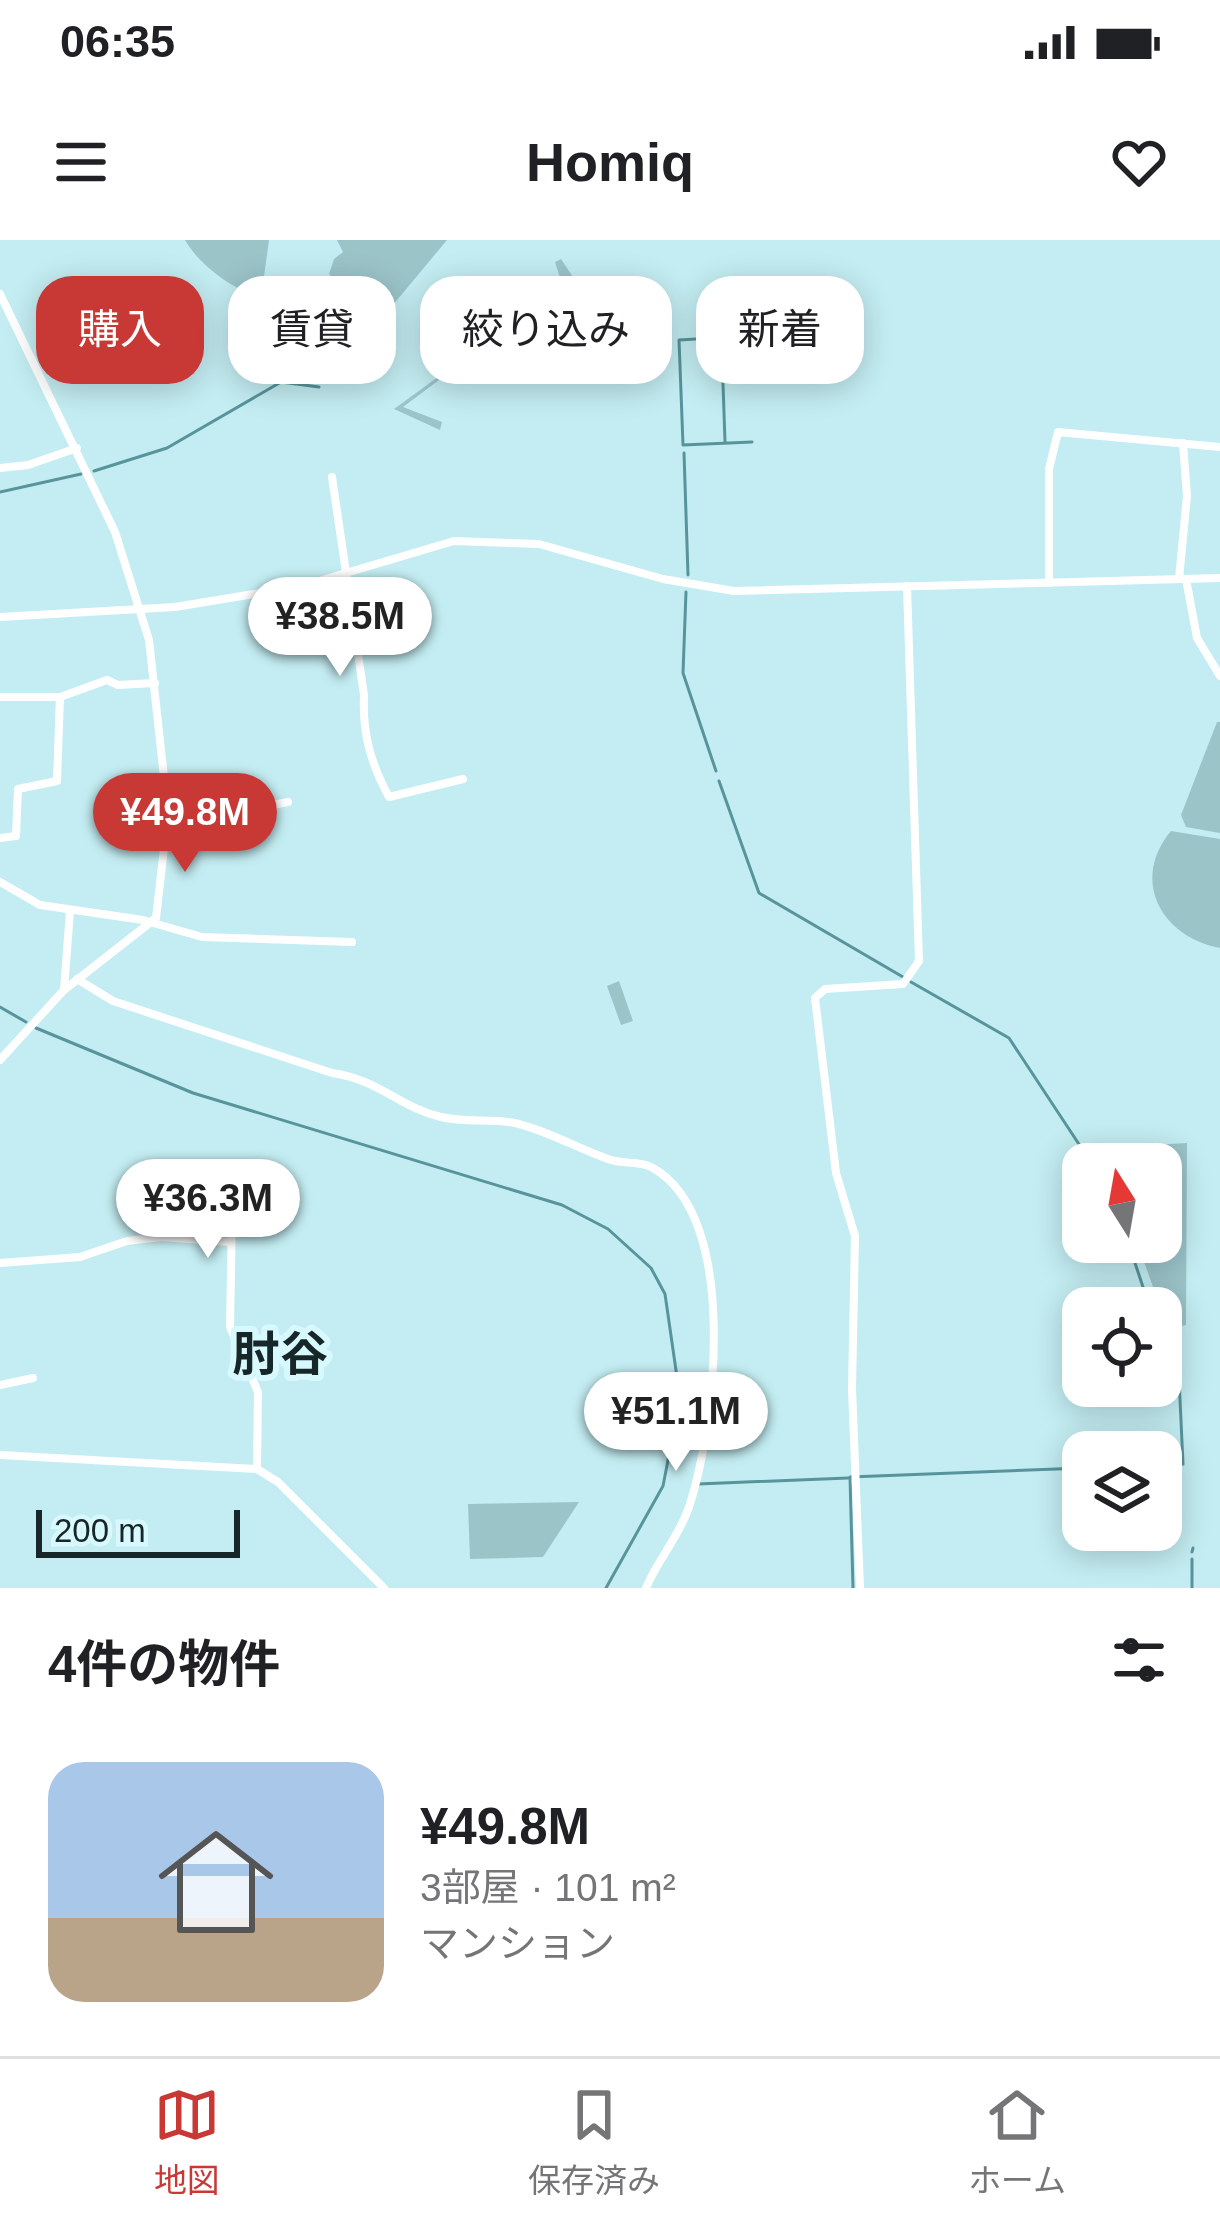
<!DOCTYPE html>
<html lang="ja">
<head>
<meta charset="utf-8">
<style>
	body { margin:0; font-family:Arial,"Noto Sans JP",sans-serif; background:#f6f6f6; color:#202124; height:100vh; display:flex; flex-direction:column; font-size:45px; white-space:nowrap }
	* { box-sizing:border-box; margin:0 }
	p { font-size:39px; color:#757577 }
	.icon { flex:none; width:66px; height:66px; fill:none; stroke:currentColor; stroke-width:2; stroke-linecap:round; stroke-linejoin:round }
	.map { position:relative; height:1348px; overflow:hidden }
	.drawer { display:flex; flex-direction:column; background:#fff; flex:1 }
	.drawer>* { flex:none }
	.top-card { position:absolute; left:36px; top:36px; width:1149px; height:108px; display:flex; gap:24px }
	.needle { width:78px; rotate:349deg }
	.fabs { position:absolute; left:1062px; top:903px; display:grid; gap:24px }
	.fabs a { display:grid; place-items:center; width:120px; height:120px; border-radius:24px; background:#fff; box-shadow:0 6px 30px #0003; font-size:60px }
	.scale { position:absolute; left:36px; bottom:30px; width:204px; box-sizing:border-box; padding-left:12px; border:6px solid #172628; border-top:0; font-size:33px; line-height:42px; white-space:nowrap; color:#172628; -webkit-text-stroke:9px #d7f8fd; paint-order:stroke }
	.price { position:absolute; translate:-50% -102px; padding:0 27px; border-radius:42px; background:#fff; color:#222; font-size:39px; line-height:78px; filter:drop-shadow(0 3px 6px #0008) }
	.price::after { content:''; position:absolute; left:50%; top:72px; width:36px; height:27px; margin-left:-18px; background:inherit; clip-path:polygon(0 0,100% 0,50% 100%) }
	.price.current { background:#c83936; color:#fff }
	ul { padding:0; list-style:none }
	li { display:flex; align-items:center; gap:36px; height:300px; padding:0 48px }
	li+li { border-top:3px solid #e0e0e0 }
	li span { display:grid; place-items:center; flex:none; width:336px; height:240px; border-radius:36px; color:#555 }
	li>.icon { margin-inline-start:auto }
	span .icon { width:144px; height:144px; fill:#fffc; stroke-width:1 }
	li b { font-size:51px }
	h2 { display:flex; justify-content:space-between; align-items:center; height:144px; padding:0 48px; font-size:51px }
	.tag { padding:0 42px; border-radius:36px; background:#fff; box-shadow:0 6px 30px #0003; font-size:42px; line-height:108px }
	.tag.current { background:#c83936; color:#fff }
	.status { display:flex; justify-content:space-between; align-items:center; height:84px; padding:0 60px; background:#fff; direction:ltr }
	.status svg { height:33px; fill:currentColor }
	header { display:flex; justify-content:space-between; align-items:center; height:156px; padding:0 48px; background:#fff; font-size:54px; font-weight:700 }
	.menu { display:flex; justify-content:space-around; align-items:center; height:168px; border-top:3px solid #e0e0e0; background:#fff; font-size:33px; color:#757577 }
	.menu a { display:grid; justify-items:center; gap:6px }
	.menu .current { color:#c83936 }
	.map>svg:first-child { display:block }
	.green { fill:#9bc4c9 }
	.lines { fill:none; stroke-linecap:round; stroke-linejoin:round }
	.stream { stroke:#57949c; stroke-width:3 }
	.minor { stroke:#fff; stroke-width:8 }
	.labels { text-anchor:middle; stroke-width:12; stroke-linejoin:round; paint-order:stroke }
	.quarter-label { font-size:48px; font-weight:bold; fill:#172628; stroke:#d7f8fd }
</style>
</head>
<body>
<div class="status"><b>06:35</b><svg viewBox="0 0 49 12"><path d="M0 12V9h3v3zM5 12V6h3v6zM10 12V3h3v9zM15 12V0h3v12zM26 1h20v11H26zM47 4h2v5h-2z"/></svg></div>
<header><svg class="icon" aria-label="menu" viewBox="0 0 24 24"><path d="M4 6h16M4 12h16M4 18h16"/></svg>Homiq<svg class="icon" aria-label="heart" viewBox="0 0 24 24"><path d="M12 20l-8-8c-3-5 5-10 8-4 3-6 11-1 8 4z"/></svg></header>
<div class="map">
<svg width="1220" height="1348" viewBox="0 0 1220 1348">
	<rect width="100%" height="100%" fill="#c3edf2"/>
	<g class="green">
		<path d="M185,0H269L262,51L303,62L342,48L329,34L334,19L343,12L337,0H447L328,143L307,134C289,108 306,101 320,81V66C274,75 208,40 185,0Z"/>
		<polygon points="561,19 573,37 562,44 578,71 574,79 548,74 562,44 555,22"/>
		<polygon points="475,79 457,124 464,128 462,135 451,131 403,167 442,182 440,190 394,169 449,129"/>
		<polygon points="1217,482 1220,482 1220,593 1186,587 1181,575"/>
		<path d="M1171,591L1220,599V708C1161,697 1130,640 1171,591Z"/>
		<polygon points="619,741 633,781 621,785 607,746"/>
		<polygon points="1187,903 1186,1085 1168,1089 1137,1002 1161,1002 1161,924 1102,920 1135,906"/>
		<polygon points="579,1262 543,1317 470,1319 468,1264"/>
	</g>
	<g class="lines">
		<g class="stream">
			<polyline points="722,114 725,202"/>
			<polyline points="752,202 683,205 679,100 764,95"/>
			<polyline points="684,213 688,335"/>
			<polyline points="94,231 167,208 281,142 319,147"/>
			<polyline points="0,252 81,234"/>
			<polyline points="686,352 683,433 716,531"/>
			<polyline points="719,541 759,653 903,737"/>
			<polyline points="911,742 1009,798 1092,924"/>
			<polyline points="0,767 26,782"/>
			<polyline points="36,788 193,853 562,965 608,989 651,1028 665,1054 680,1158 663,1246 606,1348"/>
			<polyline points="1128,1002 1150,1068"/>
			<polyline points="1161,1145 1177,1145"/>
			<polyline points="1161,1225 1183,1224 1179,1138"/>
			<polyline points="698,1244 848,1238"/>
			<polyline points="1192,1312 1193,1308"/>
			<polyline points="1192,1319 1192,1348"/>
			<polyline points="853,1348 850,1237 1083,1228"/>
		</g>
		<g class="minor">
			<polyline points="0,54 115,292 149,400 168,574 156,678 64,750 0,820"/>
			<polyline points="0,228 28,225 77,208"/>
			<path d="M332,237L364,455C362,493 371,524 389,557L463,539"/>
			<polyline points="1179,339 1187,256 1183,203"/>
			<polyline points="1186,339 1197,398 1220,436"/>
			<polyline points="1049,343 1049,229 1058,192 1220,207"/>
			<polyline points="0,377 175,367 302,346 454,301 539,304 663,339 734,351 1220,338"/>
			<polyline points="0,457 60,457 107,440 118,445 155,443"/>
			<polyline points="168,574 228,574 288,562"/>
			<polyline points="0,598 16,596 18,549 57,541 60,457"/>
			<polyline points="0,642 40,665 143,680 202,697 352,702"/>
			<path d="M77,739L113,761L332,833C380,840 399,867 441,877C465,883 490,878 515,883C549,891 576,908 608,919C623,925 639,920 653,928C741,978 715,1188 689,1267C679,1297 658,1319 646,1348"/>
			<polyline points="64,750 70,671"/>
			<polyline points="232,974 230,1087 258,1152 257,1229"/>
			<polyline points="0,1023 80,1017 127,1001 161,997 229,1002"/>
			<polyline points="0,1145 33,1138"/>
			<polyline points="0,1215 257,1229 278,1242 384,1348"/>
			<polyline points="860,1348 852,1149 855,996 836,933 815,758 825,749 903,744 919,721 907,346"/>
		</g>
	</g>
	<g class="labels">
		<g class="quarter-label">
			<text x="280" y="1131">肘谷</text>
		</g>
	</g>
</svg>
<div class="fabs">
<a><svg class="needle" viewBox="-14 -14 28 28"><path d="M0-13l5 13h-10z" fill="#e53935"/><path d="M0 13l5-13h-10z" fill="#757577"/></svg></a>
<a><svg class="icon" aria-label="locate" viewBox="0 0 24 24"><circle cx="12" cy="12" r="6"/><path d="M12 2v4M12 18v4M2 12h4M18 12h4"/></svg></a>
<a><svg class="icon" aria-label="layers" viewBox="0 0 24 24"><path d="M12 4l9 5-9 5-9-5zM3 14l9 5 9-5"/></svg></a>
</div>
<div class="scale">200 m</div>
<b class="price" style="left:340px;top:439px">¥38.5M</b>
<b class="price current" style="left:185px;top:635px">¥49.8M</b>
<b class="price" style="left:208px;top:1021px">¥36.3M</b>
<b class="price" style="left:676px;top:1234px">¥51.1M</b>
<div class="top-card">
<a class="tag current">購入</a>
<a class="tag">賃貸</a>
<a class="tag">絞り込み</a>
<a class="tag">新着</a>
</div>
</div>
<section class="drawer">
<h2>4件の物件<svg class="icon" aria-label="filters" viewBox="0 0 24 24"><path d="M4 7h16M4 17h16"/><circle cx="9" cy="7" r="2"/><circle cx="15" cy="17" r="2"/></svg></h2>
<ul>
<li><span style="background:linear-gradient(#a9c7e8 65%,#b9a48a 0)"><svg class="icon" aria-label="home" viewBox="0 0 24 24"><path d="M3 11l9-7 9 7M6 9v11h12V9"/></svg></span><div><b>¥49.8M</b><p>3部屋 · 101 m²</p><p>マンション</p></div></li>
</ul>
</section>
<nav class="menu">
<a class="current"><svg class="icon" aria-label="map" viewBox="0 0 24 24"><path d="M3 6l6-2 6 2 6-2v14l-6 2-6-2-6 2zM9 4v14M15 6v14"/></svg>地図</a>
<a><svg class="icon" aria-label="saved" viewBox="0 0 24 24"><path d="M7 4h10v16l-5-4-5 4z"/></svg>保存済み</a>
<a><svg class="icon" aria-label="home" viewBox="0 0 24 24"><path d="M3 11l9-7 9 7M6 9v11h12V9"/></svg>ホーム</a>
</nav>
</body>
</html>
